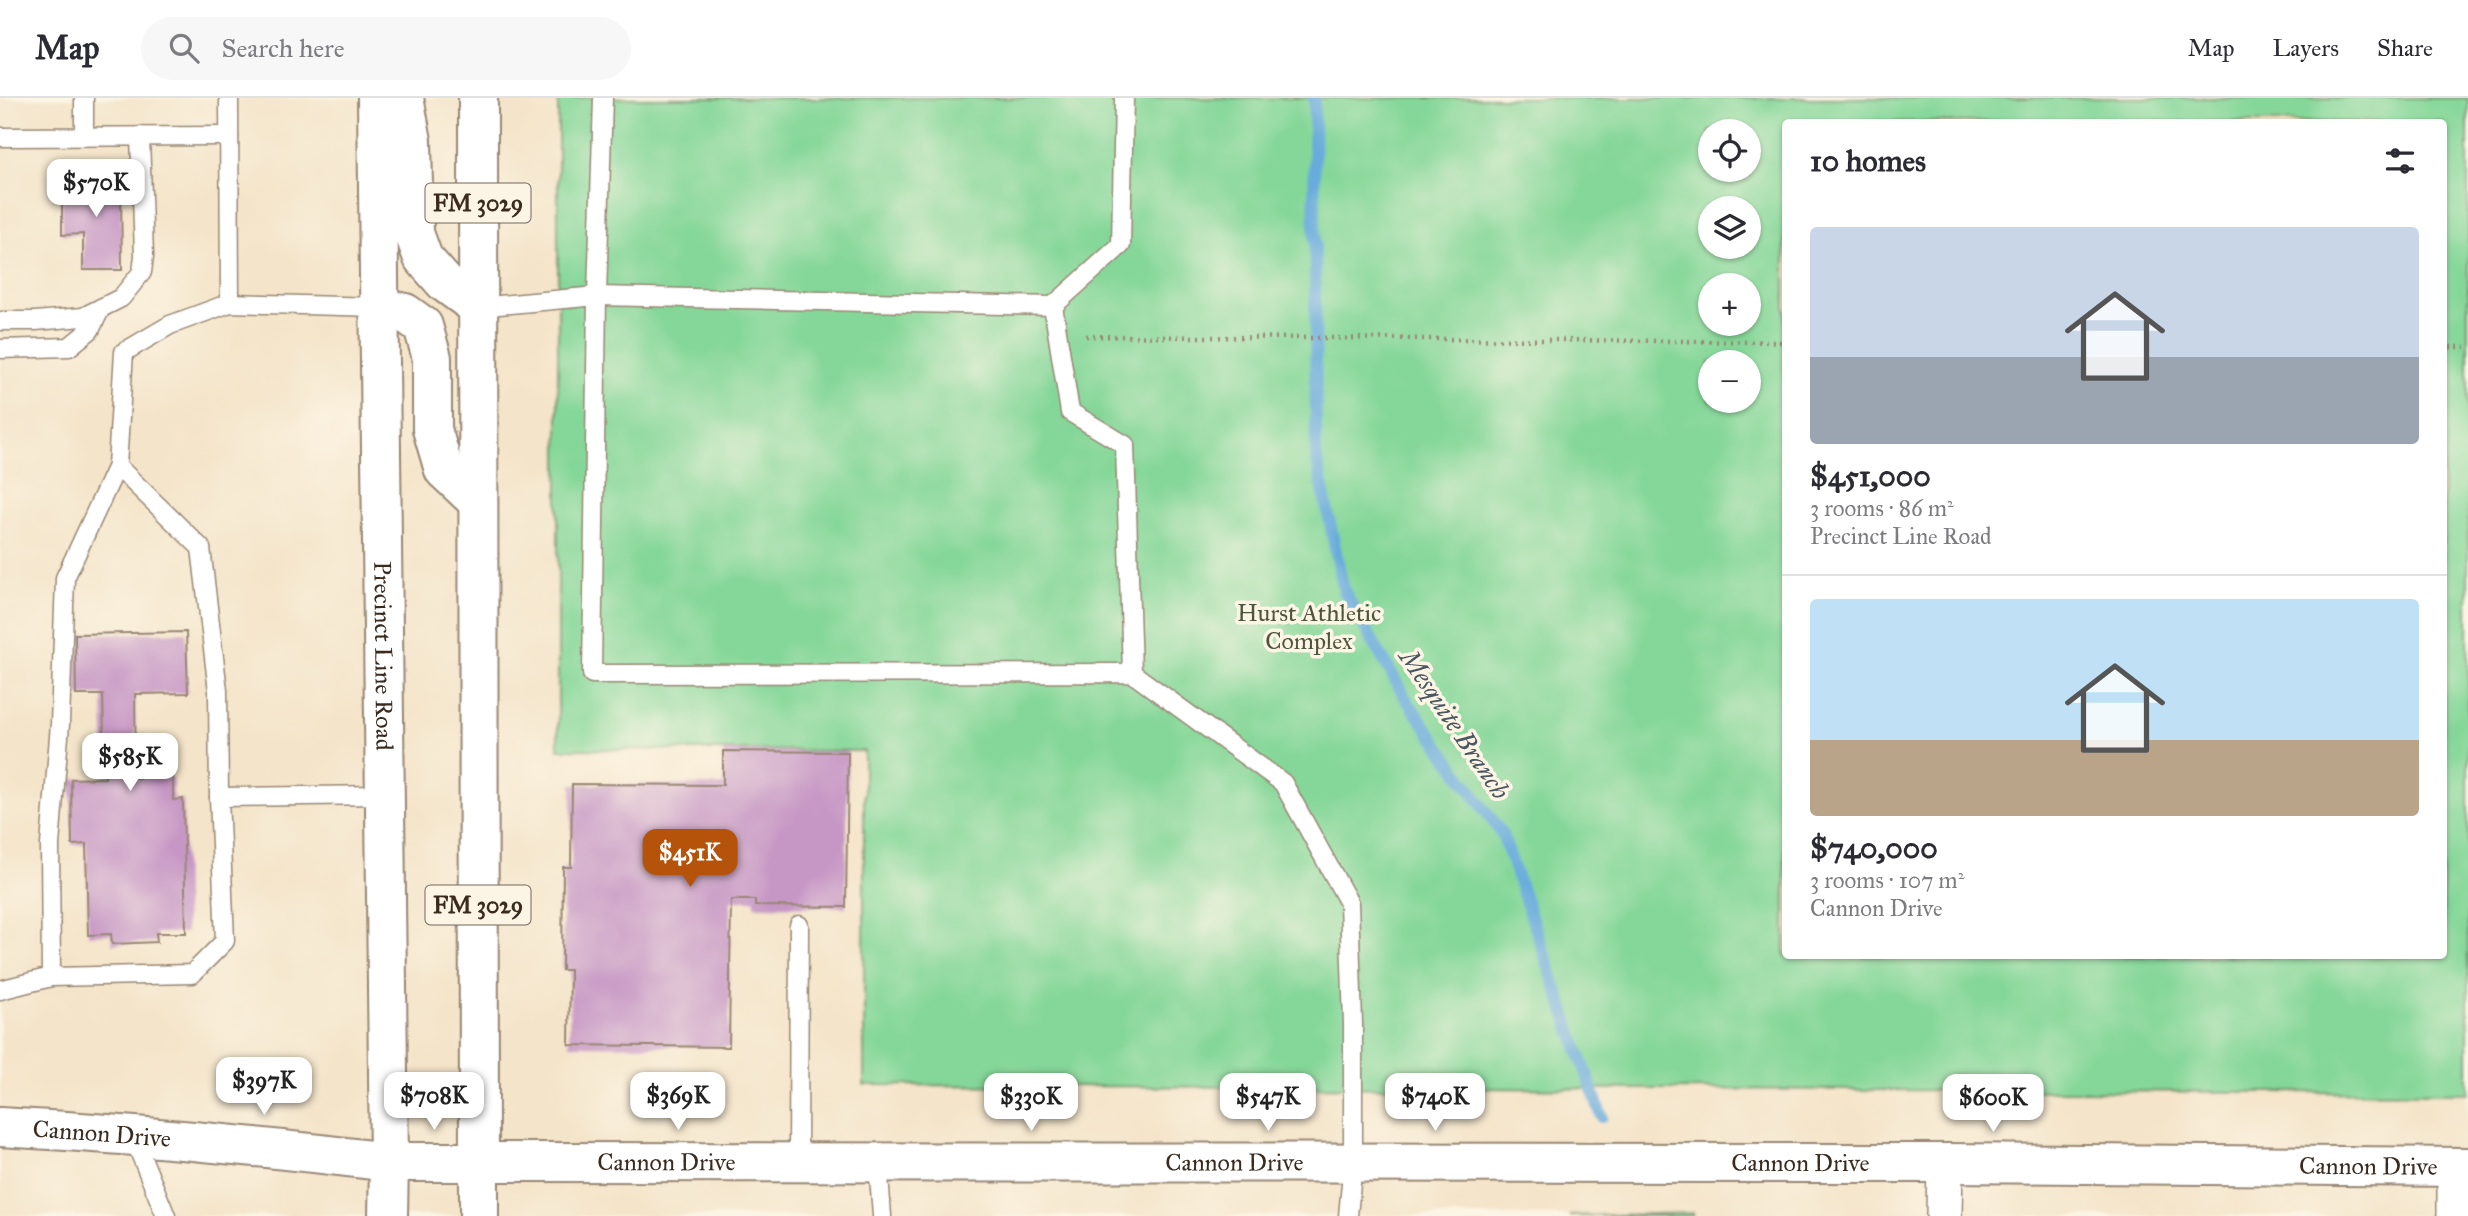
<!DOCTYPE html>
<html lang="en">
<head>
<meta charset="utf-8">
<style>
	body { margin:0; font-family:"IM FELL Great Primer",serif; background:#f7f7f7; color:#2b2b33; height:100vh; display:flex; flex-direction:column; font-size:26px; white-space:nowrap }
	* { box-sizing:border-box; margin:0 }
	p { font-size:23px; color:#7c7c81 }
	.icon { flex:none; width:38px; height:38px; fill:none; stroke:currentColor; stroke-width:2; stroke-linecap:round; stroke-linejoin:round }
	.map { position:relative; flex:1; overflow:hidden }
	.drawer { position:absolute; left:1782px; top:21px; width:665px; height:840px; display:flex; flex-direction:column; background:#fff; border-radius:7px; box-shadow:0 2px 5px #0004 }
	.drawer>* { flex:none }
	.tools { position:absolute; left:1698px; top:21px; display:grid; gap:14px }
	.tools a { display:grid; place-items:center; width:63px; height:63px; border-radius:50%; background:#fff; box-shadow:0 2px 5px #0004; font-size:35px }
	.price { position:absolute; translate:-50% -60px; padding:0 16px; border-radius:14px; background:#fff; color:#222; font-size:23px; line-height:46px; filter:drop-shadow(0 2px 4px #0008) }
	.price::after { content:''; position:absolute; left:50%; top:42px; width:21px; height:16px; margin-left:-10px; background:inherit; clip-path:polygon(0 0,100% 0,50% 100%) }
	.price.on { background:#b45309; color:#fff }
	ul { padding:0; list-style:none }
	li { display:grid; align-content:center; gap:14px; height:371px; padding:0 28px }
	li+li { border-top:2px solid #e1e1e2 }
	li span { display:grid; place-items:center; height:217px; border-radius:7px; color:#555 }
	li>.icon { margin-inline-start:auto }
	span .icon { width:126px; height:126px; fill:#fffc; stroke-width:1 }
	li b { font-size:30px }
	h2 { display:flex; justify-content:space-between; align-items:center; height:84px; padding:0 28px; font-size:30px }
	header { display:flex; align-items:center; gap:42px; box-sizing:border-box; height:98px; padding:0 35px; background:#fff; border-bottom:2px solid #e1e1e2 }
	header strong { font-size:33px }
	nav { display:flex; gap:38px; margin-inline-start:auto; font-size:24px }
	.search { width:490px; height:63px; background:#f7f7f7; display:flex; align-items:center; gap:18px; box-sizing:border-box; padding:0 24px; border-radius:38px; color:#7c7c81; font-size:26px }
	.map>svg:first-child { display:block }
	.green { fill:#85d799; stroke:#60805c; stroke-width:2; fill-rule:evenodd }
	.lines { fill:none; stroke-linecap:round; stroke-linejoin:round }
	.stream { stroke:#67abdc; stroke-width:12 }
	.building { fill:#c696c5 }
	.service-casing { stroke:#988774; stroke-width:21 }
	.minor-casing { stroke:#988774; stroke-width:38 }
	.tertiary-casing { stroke:#988774; stroke-width:42 }
	.primary-casing { stroke:#988774; stroke-width:42 }
	.path { stroke:#988774; stroke-width:4.5; stroke-dasharray:2 5; stroke-linecap:butt }
	.service { stroke:#fff; stroke-width:18 }
	.minor { stroke:#fff; stroke-width:35 }
	.tertiary { stroke:#fff; stroke-width:38 }
	.primary { stroke:#fff; stroke-width:38 }
	.labels { text-anchor:middle; stroke-width:7; stroke-linejoin:round; paint-order:stroke }
	.shield { fill:#fcf5e5; stroke:#75675a; stroke-width:2 }
	.shield-label { font-size:23px; font-weight:bold; fill:#3b2a1e }
	.park-label { font-size:24px; fill:#4e553d; stroke:#fcf5e5 }
	.street-label { font-size:24px; fill:#3b2a1e; stroke:#fcf5e5 }
	.water-label { font-size:26px; font-style:italic; fill:#4a5760; stroke:#fcf5e5 }
</style>
</head>
<body>
<header>
<strong>Map</strong>
<div class="search"><svg class="icon" aria-label="search" viewBox="0 0 24 24"><circle cx="10" cy="10" r="6"/><path d="M15 15l6 6"/></svg>Search here</div>
<nav><a>Map</a><a>Layers</a><a>Share</a></nav>
</header>
<div class="map">
<svg width="2468" height="1118" viewBox="0 0 2468 1118">
	<rect width="100%" height="100%" fill="#fcf5e5"/>
	<filter id="ink" filterUnits="userSpaceOnUse"><feTurbulence type="fractalNoise" baseFrequency=".0143" numOctaves="2"/><feDisplacementMap in="SourceGraphic" scale="14" xChannelSelector="R" yChannelSelector="G"/><feConvolveMatrix kernelMatrix="1 2 1 2 8 2 1 2 1" color-interpolation-filters="sRGB"/></filter>
	<filter id="wash" filterUnits="userSpaceOnUse"><feTurbulence type="fractalNoise" baseFrequency=".00686" numOctaves="4" result="noise"/><feDisplacementMap in="SourceGraphic" scale="28" xChannelSelector="R" yChannelSelector="G"/><feGaussianBlur stdDeviation="1.57" result="paint"/><feColorMatrix in="noise" values="0 0 0 0 0 0 0 0 0 0 0 0 0 0 0 0 0 1.4 0 .05"/><feComposite in="paint" operator="in"/></filter>
	<g filter="url(#wash)">
		<rect width="100%" height="100%" fill="#f4e4c9"/>
		<g class="green">
			<path d="M558,0H2468V995L864,987V653L558,651ZM1785,24H2443V858H1785ZM1710,33H1748V72H1710ZM1710,110H1748V149H1710ZM1710,187H1748V226H1710ZM1710,264H1748V303H1710Z"/>
			<polygon points="1693,1115 1693,1118 1569,1118"/>
		</g>
		<g class="lines">
			<polyline class="stream" points="1314,0 1316,357 1344,493 1406,601 1502,736 1602,1019"/>
		</g>
		<g id="blocks">
			<g class="building">
				<polygon points="85,79 131,79 131,97 121,97 122,172 83,172 83,136 62,137 62,85 85,85"/>
				<polygon points="186,534 188,595 135,596 136,680 173,679 173,702 183,701 186,835 156,835 157,844 112,846 111,836 88,837 86,746 72,747 71,681 105,680 103,597 76,597 75,536"/>
				<polygon points="723,653 848,654 846,809 755,808 755,802 731,802 729,949 569,947 570,872 562,872 563,769 571,769 572,686 723,687"/>
			</g>
		</g>
	</g>
	<g filter="url(#ink)">
		<use href="#blocks" fill-opacity="0" stroke="#988774" stroke-width="2"/>
		<g class="lines">
			<defs>
				<g id="service">
					<polyline points="84,0 84,38"/>
					<polyline points="229,0 230,205"/>
					<polyline points="603,0 597,198 1053,208"/>
					<polyline points="1124,0 1121,147 1053,208 1070,314 1125,347 1132,575"/>
					<polyline points="0,39 229,38"/>
					<polyline points="379,209 230,205 170,227 124,254 117,368 201,450 218,593 219,699 385,697"/>
					<polyline points="478,209 597,198 592,576 1132,575 1283,685 1349,805 1353,926 1353,1064 1348,1118"/>
					<polyline points="0,223 35,223 83,219 121,200 142,174 144,158 140,38"/>
					<polyline points="0,251 69,249 90,232 101,210"/>
					<polyline points="51,879 50,747 60,626 65,480 117,368"/>
					<polyline points="0,892 51,879 192,876 225,843 219,699"/>
					<polyline points="133,1038 166,1118"/>
					<polyline points="798,1064 799,827"/>
					<polyline points="878,1064 882,1118"/>
				</g>
				<g id="minor">
					<polyline points="2455,1068 2455,1118"/>
					<polyline points="1944,1118 1945,1065"/>
				</g>
				<g id="tertiary">
					<path id="s1" d="M0,1029C130,1036 260,1048 389,1064L1945,1065L2468,1069"/>
				</g>
				<g id="primary">
					<path id="s2" d="M377,0L389,1064L388,1118"/>
					<polyline points="404,0 412,43 414,135 423,160 445,185 478,209"/>
					<polyline points="478,0 479,1118"/>
					<polyline points="379,209 405,215 423,228 432,260 432,331 444,372 478,404"/>
				</g>
			</defs>
			<use href="#service" class="service-casing"/>
			<use href="#minor" class="minor-casing"/>
			<use href="#tertiary" class="tertiary-casing"/>
			<use href="#primary" class="primary-casing"/>
			<g class="path">
				<polyline points="1086,238 1785,244"/>
				<polyline points="2443,249 2468,249"/>
			</g>
			<use href="#service" class="service"/>
			<use href="#minor" class="minor"/>
			<use href="#tertiary" class="tertiary"/>
			<use href="#primary" class="primary"/>
		</g>
	</g>
	<g class="labels">
		<g class="shield">
			<rect x="425.5" y="85.5" width="105" height="39" rx="5"/>
			<rect x="425.5" y="787.5" width="105" height="39" rx="5"/>
		</g>
		<g class="shield-label">
			<text x="478" y="113">FM 3029</text>
			<text x="478" y="815">FM 3029</text>
		</g>
		<g class="park-label">
			<text x="1309" y="523">Hurst Athletic<tspan x="1309" dy="28">Complex</tspan></text>
		</g>
		<g class="street-label">
			<text dy="8" stroke="none"><textPath href="#s2" startOffset="558">Precinct Line Road</textPath></text>
			<text dy="8" stroke="none"><textPath href="#s1" startOffset="102">Cannon Drive</textPath></text>
			<text dy="8" stroke="none"><textPath href="#s1" startOffset="668">Cannon Drive</textPath></text>
			<text dy="8" stroke="none"><textPath href="#s1" startOffset="1236">Cannon Drive</textPath></text>
			<text dy="8" stroke="none"><textPath href="#s1" startOffset="1802">Cannon Drive</textPath></text>
			<text dy="8" stroke="none"><textPath href="#s1" startOffset="2370">Cannon Drive</textPath></text>
		</g>
		<g class="water-label">
			<text transform="translate(1455 626) rotate(56)" y="9">Mesquite Branch</text>
		</g>
	</g>
</svg>
<div class="tools">
<a><svg class="icon" aria-label="locate" viewBox="0 0 24 24"><circle cx="12" cy="12" r="6"/><path d="M12 2v4M12 18v4M2 12h4M18 12h4"/></svg></a>
<a><svg class="icon" aria-label="layers" viewBox="0 0 24 24"><path d="M12 4l9 5-9 5-9-5zM3 14l9 5 9-5"/></svg></a>
<a>+</a>
<a>−</a>
</div>
<b class="price" style="left:96px;top:121px">$570K</b>
<b class="price" style="left:130px;top:695px">$585K</b>
<b class="price on" style="left:690px;top:791px">$451K</b>
<b class="price" style="left:264px;top:1019px">$397K</b>
<b class="price" style="left:434px;top:1034px">$708K</b>
<b class="price" style="left:678px;top:1034px">$369K</b>
<b class="price" style="left:1031px;top:1035px">$330K</b>
<b class="price" style="left:1268px;top:1035px">$547K</b>
<b class="price" style="left:1435px;top:1035px">$740K</b>
<b class="price" style="left:1993px;top:1036px">$600K</b>
<section class="drawer">
<h2>10 homes<svg class="icon" aria-label="filters" viewBox="0 0 24 24"><path d="M4 7h16M4 17h16"/><circle cx="9" cy="7" r="2"/><circle cx="15" cy="17" r="2"/></svg></h2>
<ul>
<li><span style="background:linear-gradient(#c9d6e8 60%,#9aa5b1 0)"><svg class="icon" aria-label="home" viewBox="0 0 24 24"><path d="M3 11l9-7 9 7M6 9v11h12V9"/></svg></span><div><b>$451,000</b><p>3 rooms · 86 m²</p><p>Precinct Line Road</p></div></li>
<li><span style="background:linear-gradient(#bfe0f5 65%,#b9a48a 0)"><svg class="icon" aria-label="home" viewBox="0 0 24 24"><path d="M3 11l9-7 9 7M6 9v11h12V9"/></svg></span><div><b>$740,000</b><p>3 rooms · 107 m²</p><p>Cannon Drive</p></div></li>
</ul>
</section>
</div>
</body>
</html>
